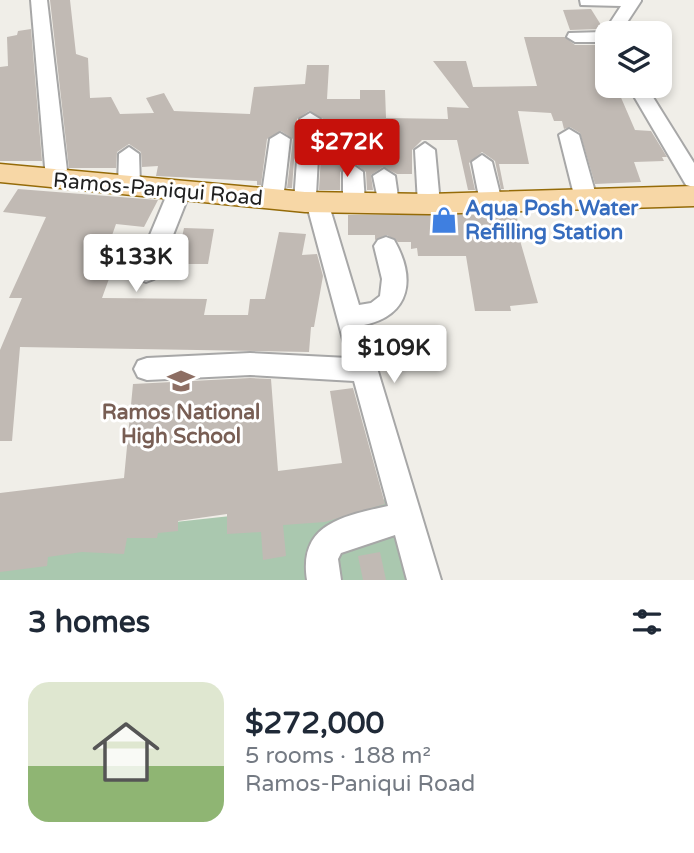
<!DOCTYPE html>
<html lang="en">
<head>
<meta charset="utf-8">
<style>
	body { margin:0; font-family:"Varela Round",sans-serif; background:#f6f6f7; color:#1f2937; height:100vh; display:flex; flex-direction:column; font-size:26px; white-space:nowrap }
	* { box-sizing:border-box; margin:0 }
	p { font-size:23px; color:#747a83 }
	.icon { flex:none; width:38px; height:38px; fill:none; stroke:currentColor; stroke-width:2; stroke-linecap:round; stroke-linejoin:round }
	.map { position:relative; height:580px; overflow:hidden }
	.panel { display:flex; flex-direction:column; background:#fff; flex:1 }
	.panel>* { flex:none }
	.fabs { position:absolute; left:595px; top:21px; display:grid; gap:14px }
	.fabs a { display:grid; place-items:center; width:77px; height:77px; border-radius:14px; background:#fff; box-shadow:0 4px 10px #0003; font-size:35px }
	.price { position:absolute; translate:-50% -60px; padding:0 16px; border-radius:7px; background:#fff; color:#222; font-size:23px; line-height:46px; filter:drop-shadow(0 2px 4px #0008) }
	.price::after { content:''; position:absolute; left:50%; top:42px; width:21px; height:16px; margin-left:-10px; background:inherit; clip-path:polygon(0 0,100% 0,50% 100%) }
	.price.selected { background:#c6110b; color:#fff }
	ul { padding:0; list-style:none }
	li { display:flex; align-items:center; gap:21px; height:175px; padding:0 28px }
	li span { display:grid; place-items:center; flex:none; width:196px; height:140px; border-radius:21px; color:#555 }
	li>.icon { margin-inline-start:auto }
	span .icon { width:84px; height:84px; fill:#fffc; stroke-width:1 }
	li b { font-size:30px }
	h2 { display:flex; justify-content:space-between; align-items:center; height:84px; padding:0 28px; font-size:30px }
	.map>svg:first-child { display:block }
	.cemetery { fill:#aac8af }
	.building { fill:#c1bab4 }
	.lines { fill:none; stroke-linecap:round; stroke-linejoin:round }
	.minor-casing { stroke:#a7a7a7; stroke-width:4 }
	.major-casing { stroke:#956b08; stroke-width:3 }
	.minor { fill:#fff; fill-rule:evenodd }
	.major { fill:#f7d7a6; fill-rule:evenodd }
	.labels { text-anchor:middle; stroke-width:6; stroke-linejoin:round; paint-order:stroke }
	.street-label { font-size:21px; fill:#202020; stroke:#fff }
	.shop-label { font-size:21px; font-weight:bold; fill:#366cbe; stroke:#fff; text-anchor:start }
	.education-label { font-size:21px; font-weight:bold; fill:#785e54; stroke:#fff }
</style>
</head>
<body>
<div class="map">
<svg width="694" height="580" viewBox="0 0 694 580">
	<rect width="100%" height="100%" fill="#f0eee8"/>
	<polygon class="cemetery" points="398,498 419,580 0,580 0,541"/>
	<g class="building">
		<polygon points="50,0 70,0 76,54 88,58 90,98 111,97 120,114 154,113 146,98 164,93 174,111 250,114 254,87 305,84 307,65 329,65 327,99 360,99 360,90 385,90 386,118 448,119 447,107 469,108 433,61 466,61 473,87 537,86 524,37 565,37 575,45 607,45 607,86 616,86 635,130 651,131 667,157 662,157 664,161 634,162 641,182 595,184 580,133 570,127 564,129 562,121 554,121 551,113 518,111 529,164 499,164 504,189 501,189 495,161 482,152 469,163 475,190 468,190 457,140 422,140 412,150 412,174 397,174 383,167 371,175 373,190 367,190 366,172 353,162 340,172 340,190 319,190 323,119 309,111 297,119 292,188 287,188 293,139 281,131 267,139 261,185 257,185 257,181 156,176 158,166 142,167 141,152 129,144 117,152 116,168 69,168"/>
		<polygon points="591,9 601,25 598,25 600,29 570,30 563,10"/>
		<polygon points="31,29 42,161 0,161 0,67 8,66 7,37 17,35 18,31"/>
		<polygon points="18,189 158,200 144,227 116,224 102,264 114,265 102,298 207,299 204,315 248,315 250,299 265,299 279,232 306,234 302,255 317,254 323,276 314,327 311,327 309,352 20,347 12,441 0,441 0,350 22,298 9,298 46,217 3,212"/>
		<polygon points="512,214 517,216 519,237 538,303 510,306 511,311 475,311 466,256 418,256 417,248 411,249 411,242 398,242 387,235 375,240 375,235 348,235 348,215"/>
		<polygon points="184,228 214,229 208,264 176,264"/>
		<polygon points="250,378 271,379 278,471 342,463 330,391 353,388 385,504 325,522 283,525 286,556 263,560 261,532 227,534 227,514 178,521 178,531 158,533 157,538 127,538 124,554 82,552 48,557 47,566 0,572 0,493 124,478 133,384"/>
		<polygon points="380,552 386,580 363,580 358,556"/>
	</g>
	<g class="lines">
		<defs>
			<g id="minor">
				<polygon points="31,0 47,0 68,179 57,186 46,179"/>
				<polygon points="580,0 641,0 641,1 620,33 607,33 607,42 575,42 567,37 569,33 604,32 621,6 581,5"/>
				<polygon points="628,86 646,86 694,163 694,187 686,185"/>
				<path d="M310,113L320,119L316,195L325,197L328,202L359,305L371,303L380,296L382,279L374,246L378,240L386,237L394,240C416,278 411,315 364,325L441,580H407L395,535L341,553L338,559L341,580H307C298,524 343,516 388,506L354,381L250,375L147,380L138,377L134,369L138,361L147,358L250,353L348,358L308,209L297,207L294,202L300,119Z"/>
				<polygon points="569,129 579,135 597,199 594,204 578,204 575,199 559,135"/>
				<polygon points="280,133 290,139 283,200 280,205 264,205 261,200 270,139"/>
				<polygon points="425,143 435,150 440,204 437,209 421,209 418,204 415,150"/>
				<polygon points="129,147 139,154 140,186 137,191 121,191 118,186 119,154"/>
				<polygon points="482,155 492,162 502,202 499,207 483,207 480,202 472,162"/>
				<polygon points="353,165 363,172 365,203 362,208 346,208 343,203 343,172"/>
				<polygon points="384,169 395,176 399,204 396,209 380,209 373,176"/>
				<polygon points="179,185 187,187 190,192 158,273 154,279 146,282 138,279 134,273 168,192 171,187"/>
			</g>
			<polygon id="major" points="0,164 305,192 429,194 694,186 694,206 429,214 305,212 0,182"/>
		</defs>
		<use href="#minor" class="minor-casing"/>
		<use href="#major" class="major-casing"/>
		<use href="#minor" class="minor"/>
		<use href="#major" class="major"/>
	</g>
	<defs>
		<symbol id="shop-bare" viewBox="-9 -9 18 18"><path d="M-5-2.5h2.3a2.7 3.5 0 0 1 5.4 0H5L5.5 6h-11ZM-1.5-2.5h3a1.5 2.3 0 0 0-3 0Z" fill="#3f7fe0" stroke="#fff" stroke-width="2.5" paint-order="stroke"/></symbol>
		<symbol id="school-bare" viewBox="-9 -9 18 18"><path d="M0-5L7-2L0 1L-7-2ZM-4 1L0 2.5L4 1V4Q0 6-4 4Z" fill="#8d6e63" stroke="#fff" stroke-width="2.5" paint-order="stroke"/></symbol>
	</defs>
	<g fill-rule="evenodd">
		<use href="#shop-bare" x="425" y="201" width="38" height="38"/>
		<use href="#school-bare" x="162" y="362" width="38" height="38"/>
	</g>
	<g class="labels">
		<g class="street-label">
			<text transform="translate(158 189) rotate(5)" y="7">Ramos-Paniqui Road</text>
		</g>
		<g class="shop-label">
			<text x="465" y="215">Aqua Posh Water<tspan x="465" dy="24">Refilling Station</tspan></text>
		</g>
		<g class="education-label">
			<text x="181" y="419">Ramos National<tspan x="181" dy="24">High School</tspan></text>
		</g>
	</g>
</svg>
<div class="fabs">
<a><svg class="icon" aria-label="layers" viewBox="0 0 24 24"><path d="M12 4l9 5-9 5-9-5zM3 14l9 5 9-5"/></svg></a>
</div>
<b class="price selected" style="left:347px;top:179px">$272K</b>
<b class="price" style="left:136px;top:294px">$133K</b>
<b class="price" style="left:394px;top:385px">$109K</b>
</div>
<section class="panel">
<h2>3 homes<svg class="icon" aria-label="filters" viewBox="0 0 24 24"><path d="M4 7h16M4 17h16"/><circle cx="9" cy="7" r="2"/><circle cx="15" cy="17" r="2"/></svg></h2>
<ul>
<li><span style="background:linear-gradient(#dfe7d0 60%,#8fb573 0)"><svg class="icon" aria-label="home" viewBox="0 0 24 24"><path d="M3 11l9-7 9 7M6 9v11h12V9"/></svg></span><div><b>$272,000</b><p>5 rooms · 188 m²</p><p>Ramos-Paniqui Road</p></div></li>
</ul>
</section>
</body>
</html>
